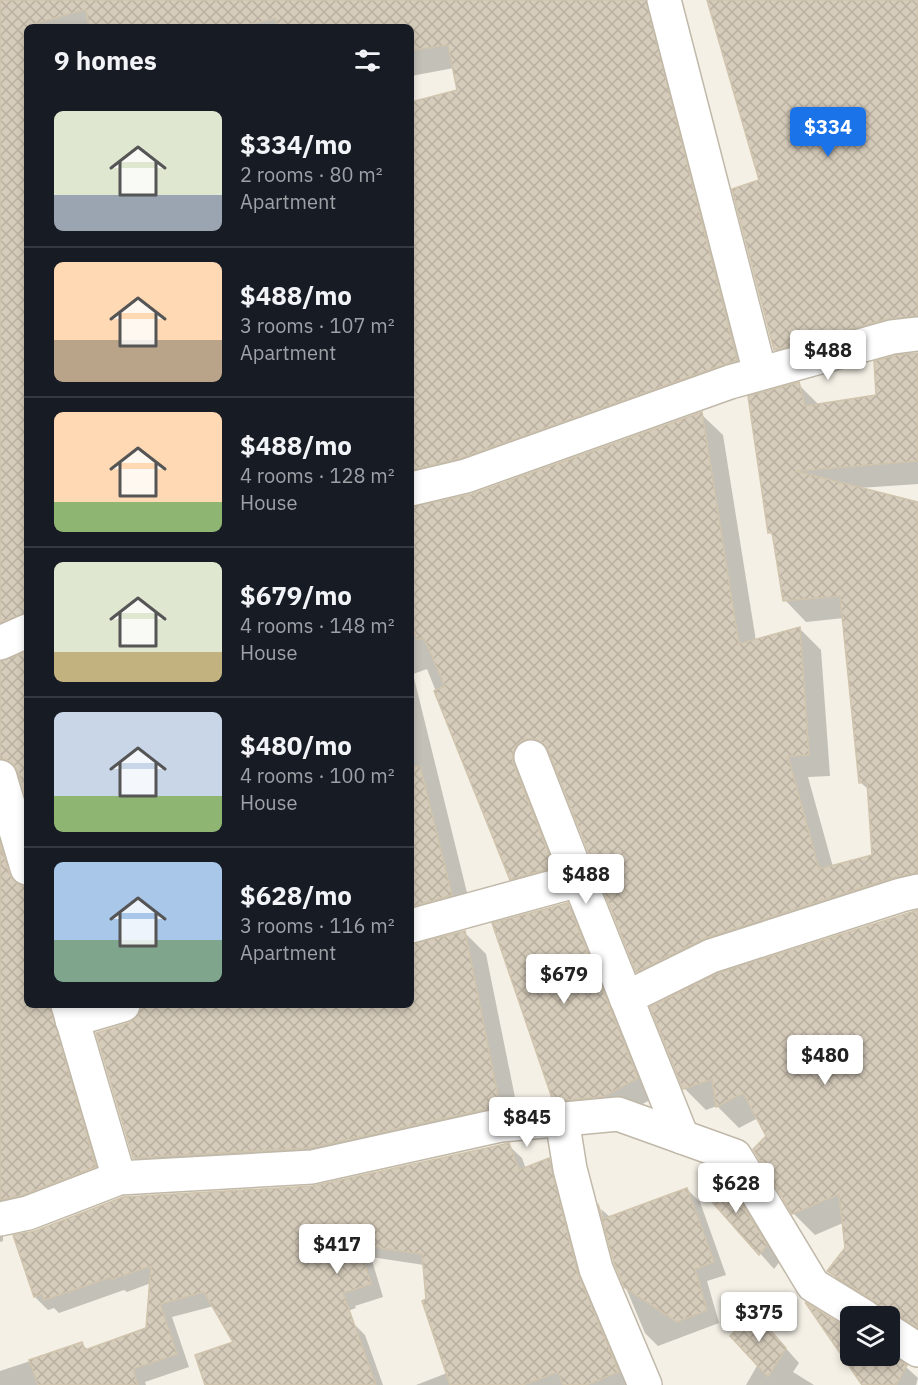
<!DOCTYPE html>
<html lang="en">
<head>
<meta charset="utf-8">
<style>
	body { margin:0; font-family:"IBM Plex Sans",sans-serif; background:#242831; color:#f1f3f6; height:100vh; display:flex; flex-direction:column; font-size:22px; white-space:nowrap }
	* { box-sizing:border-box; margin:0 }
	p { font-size:20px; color:#9ea1a6 }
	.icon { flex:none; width:33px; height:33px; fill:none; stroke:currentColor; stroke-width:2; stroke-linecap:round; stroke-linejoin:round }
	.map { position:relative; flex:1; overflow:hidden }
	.panel { position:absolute; left:24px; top:24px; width:390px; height:984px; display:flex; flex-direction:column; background:#171b24; border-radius:9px; box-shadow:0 3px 9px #0003 }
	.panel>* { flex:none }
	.buttons { position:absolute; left:840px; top:1306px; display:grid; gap:12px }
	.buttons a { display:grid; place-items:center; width:60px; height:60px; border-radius:9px; background:#171b24; box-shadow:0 3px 9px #0003; font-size:30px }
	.price { position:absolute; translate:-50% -51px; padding:0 14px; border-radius:6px; background:#fff; color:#222; font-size:20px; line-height:39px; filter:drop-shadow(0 2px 3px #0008) }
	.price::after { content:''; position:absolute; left:50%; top:36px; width:18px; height:14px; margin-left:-9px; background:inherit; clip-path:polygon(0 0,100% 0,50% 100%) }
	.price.selected { background:#1a73e8; color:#fff }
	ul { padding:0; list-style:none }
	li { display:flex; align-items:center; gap:18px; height:150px; padding:0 30px }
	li+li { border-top:2px solid #363941 }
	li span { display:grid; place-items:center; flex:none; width:168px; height:120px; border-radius:9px; color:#555 }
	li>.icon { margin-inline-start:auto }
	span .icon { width:72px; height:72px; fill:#fffc; stroke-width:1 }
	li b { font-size:26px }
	h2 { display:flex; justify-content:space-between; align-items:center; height:72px; padding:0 30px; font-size:26px }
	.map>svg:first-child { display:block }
	.shadow { fill:#0003 }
	.building { fill:url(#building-cross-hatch); stroke:#d1c4ad; stroke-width:1.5 }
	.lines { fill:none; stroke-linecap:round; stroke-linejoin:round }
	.street-casing { stroke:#c0b8a8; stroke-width:36 }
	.street { stroke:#fff; stroke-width:33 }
</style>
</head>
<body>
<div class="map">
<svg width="918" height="1385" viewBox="0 0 918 1385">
	<defs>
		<pattern id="building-cross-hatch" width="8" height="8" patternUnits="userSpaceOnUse" patternTransform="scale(1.5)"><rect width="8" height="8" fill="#d6ccbb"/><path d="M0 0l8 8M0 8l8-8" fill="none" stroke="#b9b0a1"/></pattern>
	</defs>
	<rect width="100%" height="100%" fill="#f4f0e6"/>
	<g class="shadow">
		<polygon points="0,0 673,0 758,382 414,505 414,509 471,496 701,414 723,435 756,641 800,629 821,650 830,776 808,777 833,867 873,856 869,790 860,782 844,618 806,622 785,600 775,538 769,532 798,384 819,405 878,396 918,353 918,484 859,488 918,504 918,898 659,993 637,971 554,760 547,760 574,889 532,900 511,879 427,669 413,674 473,917 419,934 414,946 464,932 486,954 521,1127 156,1179 134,1158 129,1024 137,1019 142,1008 107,1017 84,1008 117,1188 3,1235 3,1241 0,1242 0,880 9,876 19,886 27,887 27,1005 411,1005 411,103 459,91 454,68 411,76 411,27 27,27 27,641 0,635"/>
		<polygon points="709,0 918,0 918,339 796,371 775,350 761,181"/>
		<polygon points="27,653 27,795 22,780 17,780 20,863 0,868 0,663"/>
		<polygon points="567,904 586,923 656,1097 621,1115 573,1119 555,1100"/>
		<polygon points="918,912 918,1335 850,1293 829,1271 846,1248 843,1223 815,1235 793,1213 767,1136 758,1118 739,1128 717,1106 706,1110 684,1088"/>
		<polygon points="508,1145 522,1158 526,1169 549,1160 562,1173 631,1385 416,1385 447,1373 427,1300 424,1265 371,1257 383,1297 355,1306 356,1308 243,1348 214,1306 172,1317 189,1367 145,1382 146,1385 0,1385 0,1371 82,1344 89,1351 147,1329 151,1283 127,1292 124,1290 59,1313 54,1308 48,1310 35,1297 15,1236 313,1187"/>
		<polygon points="725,1178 740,1192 781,1260 774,1269 708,1195"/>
		<polygon points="687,1189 700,1202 726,1275 707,1281 719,1323 658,1346 645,1333 615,1262 601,1209 611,1218"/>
		<polygon points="811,1307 850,1332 850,1356 890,1356 906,1367 918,1378 916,1385 864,1385"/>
		<polygon points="352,1322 365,1335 383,1385 222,1385"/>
		<polygon points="767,1327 799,1363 793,1372 814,1385 746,1385 758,1364"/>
	</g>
	<g class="building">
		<polygon points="0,0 646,0 737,360 461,458 411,470 411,102 457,90 448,45 411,50 411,27 277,27 276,18 239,27 89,27 86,9 27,26 27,613 0,622"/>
		<polygon points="707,0 918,0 918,316 887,319 774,350 732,189 759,180"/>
		<polygon points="918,353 918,461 795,471 918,502 918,873 895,877 705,938 636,972 548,750 543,743 534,739 525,739 517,745 513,754 513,763 554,867 510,880 434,691 445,686 424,638 417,640 411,624 411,507 472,494 702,412 739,644 800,627 809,755 788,756 819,869 872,855 867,782 859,783 840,596 783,601 772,532 768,533 748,396 799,382 805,406 876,395 874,361 896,355"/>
		<polygon points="27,652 27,802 18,772 13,764 5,759 0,759 0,661"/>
		<polygon points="420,766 452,895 411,907 411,767"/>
		<polygon points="0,843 9,873 14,881 22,886 27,886 27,1005 50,1005 96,1167 23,1195 0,1200"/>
		<polygon points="568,903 638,1078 603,1097 553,1101 492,923"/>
		<polygon points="918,910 918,1328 900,1316 891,1313 883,1315 881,1308 875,1301 827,1271 845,1248 839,1194 792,1214 753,1149 766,1136 743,1093 716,1107 712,1079 683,1089 650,1007 718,973"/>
		<polygon points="465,931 500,1106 309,1148 133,1158 96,1033 129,1023 137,1017 141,1005 411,1005 411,944"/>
		<polygon points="509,1143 519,1170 549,1158 578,1274 619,1372 586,1385 563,1385 558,1372 523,1385 450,1385 422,1301 426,1299 422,1254 359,1245 371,1284 343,1293 376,1385 205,1385 195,1355 233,1342 204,1292 160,1304 177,1354 133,1369 138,1385 38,1385 29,1360 82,1342 85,1350 146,1328 151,1266 112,1279 111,1277 44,1300 42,1294 34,1297 13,1235 35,1231 123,1197 313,1186"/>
		<polygon points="725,1176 767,1245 759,1255 706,1195"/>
		<polygon points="687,1188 714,1262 695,1269 707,1310 677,1322 624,1287 614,1263 598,1204 603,1219"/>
		<polygon points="805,1302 850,1330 850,1356 890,1356 890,1354 907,1365 896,1385 862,1385"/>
		<polygon points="754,1312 786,1348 768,1377 730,1336"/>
	</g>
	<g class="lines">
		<defs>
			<g id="street">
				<polyline points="664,0 760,373"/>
				<polyline points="411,489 466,476 730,382 892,337 918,334"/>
				<polyline points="0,643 27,631"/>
				<polyline points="0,777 27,868"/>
				<polyline points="579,880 682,1137"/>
				<polyline points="411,926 579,880 531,757"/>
				<polyline points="626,998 711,956 901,895 918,891"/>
				<polyline points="68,1005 119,1178"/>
				<polyline points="72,1020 123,1005"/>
				<polyline points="562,1119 570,1169 596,1269 645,1385"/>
				<polyline points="0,1219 28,1213 119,1178 312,1167 501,1125 618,1114 735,1156 813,1285 865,1317"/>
				<polyline points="890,1332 918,1350"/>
			</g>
		</defs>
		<use href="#street" class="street-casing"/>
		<use href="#street" class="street"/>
	</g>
</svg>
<div class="buttons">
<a><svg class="icon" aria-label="layers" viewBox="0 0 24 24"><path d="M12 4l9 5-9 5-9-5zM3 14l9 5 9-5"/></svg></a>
</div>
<b class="price selected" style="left:828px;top:158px">$334</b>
<b class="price" style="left:828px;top:381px">$488</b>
<b class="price" style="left:586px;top:905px">$488</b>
<b class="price" style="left:564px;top:1005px">$679</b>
<b class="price" style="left:825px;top:1086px">$480</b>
<b class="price" style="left:527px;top:1148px">$845</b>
<b class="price" style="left:736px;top:1214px">$628</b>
<b class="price" style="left:337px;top:1275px">$417</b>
<b class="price" style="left:759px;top:1343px">$375</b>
<section class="panel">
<h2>9 homes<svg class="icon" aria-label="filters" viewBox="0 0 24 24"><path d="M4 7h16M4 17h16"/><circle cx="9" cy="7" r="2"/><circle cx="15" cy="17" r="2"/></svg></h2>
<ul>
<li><span style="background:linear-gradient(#dfe7d0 70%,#9aa5b1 0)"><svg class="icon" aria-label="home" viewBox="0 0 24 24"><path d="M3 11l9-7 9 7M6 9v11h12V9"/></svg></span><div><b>$334/mo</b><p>2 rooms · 80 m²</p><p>Apartment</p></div></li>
<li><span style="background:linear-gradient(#ffd9b3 65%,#b9a48a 0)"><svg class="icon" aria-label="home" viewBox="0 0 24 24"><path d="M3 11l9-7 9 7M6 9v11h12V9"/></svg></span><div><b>$488/mo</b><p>3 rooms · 107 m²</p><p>Apartment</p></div></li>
<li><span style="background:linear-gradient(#ffd9b3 75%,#8fb573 0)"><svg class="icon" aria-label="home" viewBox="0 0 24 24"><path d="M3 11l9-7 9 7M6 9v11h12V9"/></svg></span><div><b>$488/mo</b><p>4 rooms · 128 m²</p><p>House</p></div></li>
<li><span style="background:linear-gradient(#dfe7d0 75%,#c2b280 0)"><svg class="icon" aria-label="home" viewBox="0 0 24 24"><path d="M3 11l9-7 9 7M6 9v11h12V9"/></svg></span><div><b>$679/mo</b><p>4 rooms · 148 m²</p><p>House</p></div></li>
<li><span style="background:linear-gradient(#c9d6e8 70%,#8fb573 0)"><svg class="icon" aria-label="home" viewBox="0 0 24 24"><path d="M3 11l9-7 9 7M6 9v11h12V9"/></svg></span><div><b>$480/mo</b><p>4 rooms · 100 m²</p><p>House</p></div></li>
<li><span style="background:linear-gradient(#a9c7e8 65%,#7fa58c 0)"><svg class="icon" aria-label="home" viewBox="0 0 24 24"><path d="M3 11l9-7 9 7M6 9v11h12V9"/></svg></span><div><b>$628/mo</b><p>3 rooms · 116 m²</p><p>Apartment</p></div></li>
</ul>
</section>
</div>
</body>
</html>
